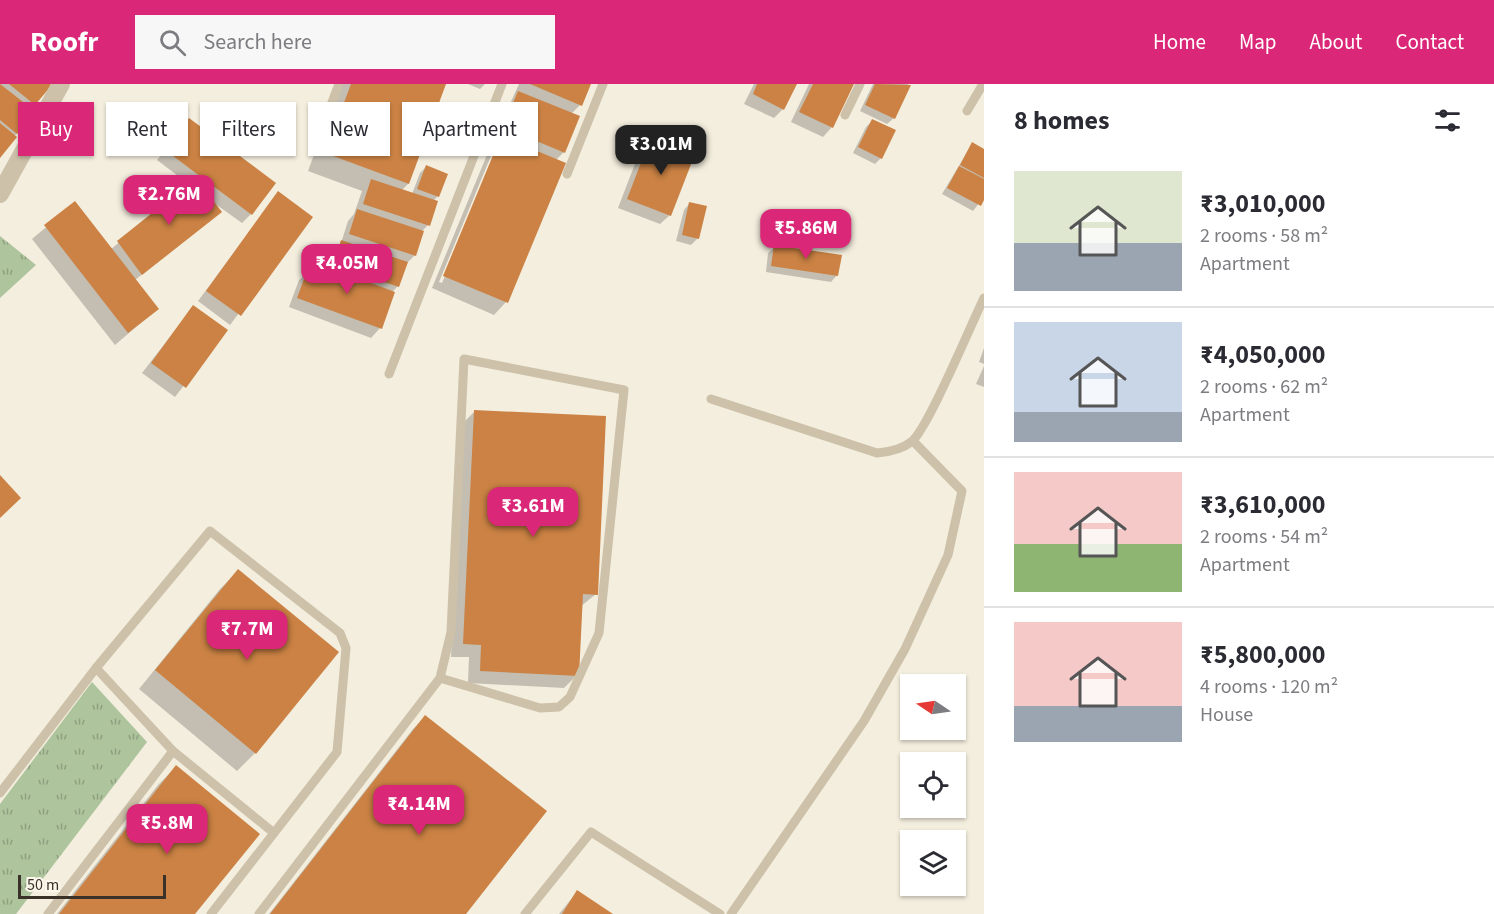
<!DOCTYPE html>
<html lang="en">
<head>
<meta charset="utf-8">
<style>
	body { margin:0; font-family:"Source Sans 3",sans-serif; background:#f7f7f7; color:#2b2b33; height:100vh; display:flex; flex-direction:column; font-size:22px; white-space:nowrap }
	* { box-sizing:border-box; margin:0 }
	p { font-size:20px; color:#7c7c81 }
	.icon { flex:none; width:33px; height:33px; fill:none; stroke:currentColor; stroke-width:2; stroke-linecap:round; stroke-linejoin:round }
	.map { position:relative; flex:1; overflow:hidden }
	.drawer { display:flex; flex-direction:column; background:#fff; width:510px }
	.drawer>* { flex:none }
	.banner { position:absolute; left:18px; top:18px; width:570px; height:54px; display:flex; gap:12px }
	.needle { width:39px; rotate:283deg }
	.controls { position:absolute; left:900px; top:590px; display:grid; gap:12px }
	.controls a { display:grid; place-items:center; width:66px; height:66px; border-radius:0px; background:#fff; box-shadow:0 2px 4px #0004; font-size:30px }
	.scale { position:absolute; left:18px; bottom:15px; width:148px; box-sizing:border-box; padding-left:6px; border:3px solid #3a3229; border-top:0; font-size:16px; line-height:21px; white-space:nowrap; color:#3a3229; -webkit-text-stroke:4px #fbf7eb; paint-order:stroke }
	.price { position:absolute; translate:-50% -51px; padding:0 14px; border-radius:12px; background:#db2777; color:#fff; font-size:20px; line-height:39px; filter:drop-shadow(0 2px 3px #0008) }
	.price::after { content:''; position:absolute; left:50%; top:36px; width:18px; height:14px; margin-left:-9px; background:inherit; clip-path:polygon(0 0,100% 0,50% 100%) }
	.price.on { background:#222; color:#fff }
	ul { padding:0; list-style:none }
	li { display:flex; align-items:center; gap:18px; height:150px; padding:0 30px }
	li+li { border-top:2px solid #e1e1e2 }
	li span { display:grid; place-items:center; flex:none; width:168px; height:120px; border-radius:0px; color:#555 }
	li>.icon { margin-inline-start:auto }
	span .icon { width:72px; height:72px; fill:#fffc; stroke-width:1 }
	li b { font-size:26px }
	h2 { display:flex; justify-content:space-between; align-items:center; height:72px; padding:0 30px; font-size:26px }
	.chip { padding:0 21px; border-radius:0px; background:#fff; box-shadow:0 2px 4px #0004; font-size:21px; line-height:54px }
	.chip.on { background:#db2777; color:#fff }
	header { display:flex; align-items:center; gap:36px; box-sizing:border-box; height:84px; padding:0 30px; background:#db2777; color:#fff }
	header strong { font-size:28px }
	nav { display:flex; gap:33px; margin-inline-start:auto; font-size:21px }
	.search { width:420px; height:54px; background:#f7f7f7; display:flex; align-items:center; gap:15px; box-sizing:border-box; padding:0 21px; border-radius:0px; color:#7c7c81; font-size:22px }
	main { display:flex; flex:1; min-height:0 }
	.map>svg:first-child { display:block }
	.grass { fill:url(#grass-tufts) }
	.shadow { fill:#0003; fill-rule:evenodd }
	.building { fill:#cb8244 }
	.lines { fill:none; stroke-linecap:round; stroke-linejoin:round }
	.lane { stroke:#cdc1a9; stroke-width:9 }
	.street { stroke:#cdc1a9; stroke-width:18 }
</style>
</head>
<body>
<header>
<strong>Roofr</strong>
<div class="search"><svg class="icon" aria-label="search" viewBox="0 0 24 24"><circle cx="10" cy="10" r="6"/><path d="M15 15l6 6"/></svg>Search here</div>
<nav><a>Home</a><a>Map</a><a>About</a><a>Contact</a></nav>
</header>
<main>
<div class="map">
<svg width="984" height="830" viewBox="0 0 984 830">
	<defs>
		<pattern id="grass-tufts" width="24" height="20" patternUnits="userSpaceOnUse" patternTransform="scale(1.5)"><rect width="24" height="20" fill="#aec49d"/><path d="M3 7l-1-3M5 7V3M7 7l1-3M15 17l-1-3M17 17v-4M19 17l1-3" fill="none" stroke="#8fa080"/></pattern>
	</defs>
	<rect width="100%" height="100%" fill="#f4eede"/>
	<g class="grass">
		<polygon points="0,152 36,181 0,214"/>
		<polygon points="92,598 147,658 16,830 0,830 0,720"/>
	</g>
	<g class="shadow">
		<polygon points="0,0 48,0 30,25 33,28 0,71"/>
		<polygon points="340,0 444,0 408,100 401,107 412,110 420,89 426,83 438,112 433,117 428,141 422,147 415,171 405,181 398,202 392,208 380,244 371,254 289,223 299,196 318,180 327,183 332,168 341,159 348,137 354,130 362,107 308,87"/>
		<polygon points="468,0 485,0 480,5"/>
		<path d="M519,0H589L580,21L571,30L564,68L556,76L506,218L494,231L432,204L489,66L500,55L495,53ZM493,67H497L442,199L439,198Z"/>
		<polygon points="754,0 795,0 783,25 774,34 744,20"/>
		<polygon points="809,0 853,0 832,43 823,53 791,38"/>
		<polygon points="873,0 908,0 894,34 887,40 860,27"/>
		<polygon points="462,23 463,51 460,53 451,51"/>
		<polygon points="189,36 251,130 242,139 214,119 210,137 135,196 157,225 115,261 32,155 75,119 111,165 190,101 157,76"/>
		<polygon points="872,37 881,74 875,80 853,69 866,43"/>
		<polygon points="651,55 670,131 660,140 618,124 641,64"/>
		<polygon points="972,60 984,67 984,113 973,127 942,110"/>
		<polygon points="278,109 311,133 230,241 198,217"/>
		<polygon points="690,119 698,154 691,161 676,157 684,126"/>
		<polygon points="775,163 837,191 831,198 766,188 768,169"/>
		<polygon points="193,223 226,247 175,313 142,289"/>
		<polygon points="984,264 984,280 979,278"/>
		<polygon points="984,282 984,303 976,300"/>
		<polygon points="475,327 596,510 580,523 577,591 564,604 468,599 469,573 451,573 462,340"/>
		<polygon points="238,487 255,669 237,687 139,605 220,505"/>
		<polygon points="425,633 464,830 269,830 413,645"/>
		<polygon points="176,683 193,830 57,830 158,701"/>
		<polygon points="577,808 610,830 559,830"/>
	</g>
	<g class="building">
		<polygon points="0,0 36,28 17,50 0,36"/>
		<polygon points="9,0 50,0 52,1 35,21"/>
		<polygon points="351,0 446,0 409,100 325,69"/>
		<polygon points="530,0 591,0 582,22"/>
		<polygon points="757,0 797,0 784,26 753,10"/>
		<polygon points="813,0 854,0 833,44 799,28"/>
		<polygon points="875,0 911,1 895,35 865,21"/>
		<polygon points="518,7 580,32 565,69 503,43"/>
		<polygon points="462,21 473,25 464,52 453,48"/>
		<polygon points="189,34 276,99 252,131 165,66"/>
		<polygon points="872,35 896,46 882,75 858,63"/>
		<polygon points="0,39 17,53 0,74"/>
		<polygon points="501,52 566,79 508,219 443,192"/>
		<polygon points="651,53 695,70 671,132 627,115"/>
		<polygon points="972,58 984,65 984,94 960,81"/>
		<polygon points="426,81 448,90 439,113 417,105"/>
		<polygon points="959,82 984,95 984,116 981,122 947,104"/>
		<polygon points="196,94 222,128 142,191 117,157"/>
		<polygon points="371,95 438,117 430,142 363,120"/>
		<polygon points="278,107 313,133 241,232 206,207"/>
		<polygon points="75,117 159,225 128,249 44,141"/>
		<polygon points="689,118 707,122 699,155 682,151"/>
		<polygon points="357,125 424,147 416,172 349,150"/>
		<polygon points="341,156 408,178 399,203 333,181"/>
		<polygon points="774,161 842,171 838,192 771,182"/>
		<polygon points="318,179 395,208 382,245 297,214 308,184 315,187"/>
		<polygon points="193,221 228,246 186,304 151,279"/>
		<polygon points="474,326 606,332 598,511 583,510 579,592 480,587 481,561 463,560"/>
		<polygon points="0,391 21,414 0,434"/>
		<polygon points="238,485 339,568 256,670 155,586"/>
		<polygon points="425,631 547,727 466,830 270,830"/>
		<polygon points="176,681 260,750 195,830 59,830"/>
		<polygon points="577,806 613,830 562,830"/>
	</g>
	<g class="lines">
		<g class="lane">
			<polyline points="967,27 983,0"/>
			<polyline points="845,31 860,0"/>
			<polyline points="318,55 339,0"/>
			<polyline points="567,90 603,0"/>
			<polyline points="389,290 502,0"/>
			<path d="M711,315L877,369C889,368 901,366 911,358C927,347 972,238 984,214"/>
			<polyline points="96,584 173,667 274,749"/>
			<polyline points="0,709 96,584 210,447 340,549 346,564 337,668 211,830"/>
			<polyline points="48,830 173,667"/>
			<polyline points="259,830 440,594 451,548 464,275 624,306 599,549 570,613 559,623 540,624 440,594"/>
			<polyline points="525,830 591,748 720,830"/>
			<polyline points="731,830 864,637 905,565 948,471 962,407 913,357"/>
		</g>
		<polyline class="street" points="0,110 61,0"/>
	</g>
</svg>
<div class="controls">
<a><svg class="needle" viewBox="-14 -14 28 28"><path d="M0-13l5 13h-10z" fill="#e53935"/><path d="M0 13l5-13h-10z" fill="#7c7c81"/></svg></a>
<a><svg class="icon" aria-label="locate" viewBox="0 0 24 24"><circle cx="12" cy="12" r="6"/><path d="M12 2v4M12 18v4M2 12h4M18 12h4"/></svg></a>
<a><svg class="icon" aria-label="layers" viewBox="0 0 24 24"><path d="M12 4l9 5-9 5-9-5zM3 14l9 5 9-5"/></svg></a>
</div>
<div class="scale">50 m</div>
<b class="price on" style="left:661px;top:92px">₹3.01M</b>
<b class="price" style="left:169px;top:142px">₹2.76M</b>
<b class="price" style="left:806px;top:176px">₹5.86M</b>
<b class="price" style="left:347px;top:211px">₹4.05M</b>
<b class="price" style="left:533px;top:454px">₹3.61M</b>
<b class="price" style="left:247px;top:577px">₹7.7M</b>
<b class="price" style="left:419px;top:752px">₹4.14M</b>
<b class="price" style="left:167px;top:771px">₹5.8M</b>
<div class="banner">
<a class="chip on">Buy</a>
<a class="chip">Rent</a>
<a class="chip">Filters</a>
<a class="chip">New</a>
<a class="chip">Apartment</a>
</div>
</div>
<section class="drawer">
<h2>8 homes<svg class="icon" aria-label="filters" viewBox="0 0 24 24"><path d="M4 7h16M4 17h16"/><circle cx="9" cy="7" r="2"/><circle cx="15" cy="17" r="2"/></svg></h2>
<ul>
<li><span style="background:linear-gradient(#dfe7d0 60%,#9aa5b1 0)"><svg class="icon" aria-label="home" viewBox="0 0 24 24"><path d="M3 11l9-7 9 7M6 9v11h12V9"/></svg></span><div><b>₹3,010,000</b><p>2 rooms · 58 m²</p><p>Apartment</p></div></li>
<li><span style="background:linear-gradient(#c9d6e8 75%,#9aa5b1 0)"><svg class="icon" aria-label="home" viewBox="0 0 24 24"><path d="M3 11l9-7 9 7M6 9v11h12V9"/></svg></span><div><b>₹4,050,000</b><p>2 rooms · 62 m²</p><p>Apartment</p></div></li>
<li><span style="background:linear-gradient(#f6c9c9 60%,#8fb573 0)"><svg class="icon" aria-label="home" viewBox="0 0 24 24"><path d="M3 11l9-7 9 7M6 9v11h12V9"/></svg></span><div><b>₹3,610,000</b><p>2 rooms · 54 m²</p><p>Apartment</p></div></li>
<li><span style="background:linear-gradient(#f6c9c9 70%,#9aa5b1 0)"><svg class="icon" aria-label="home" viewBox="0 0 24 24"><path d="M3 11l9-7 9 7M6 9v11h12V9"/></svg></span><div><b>₹5,800,000</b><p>4 rooms · 120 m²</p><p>House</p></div></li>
</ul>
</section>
</main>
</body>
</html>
